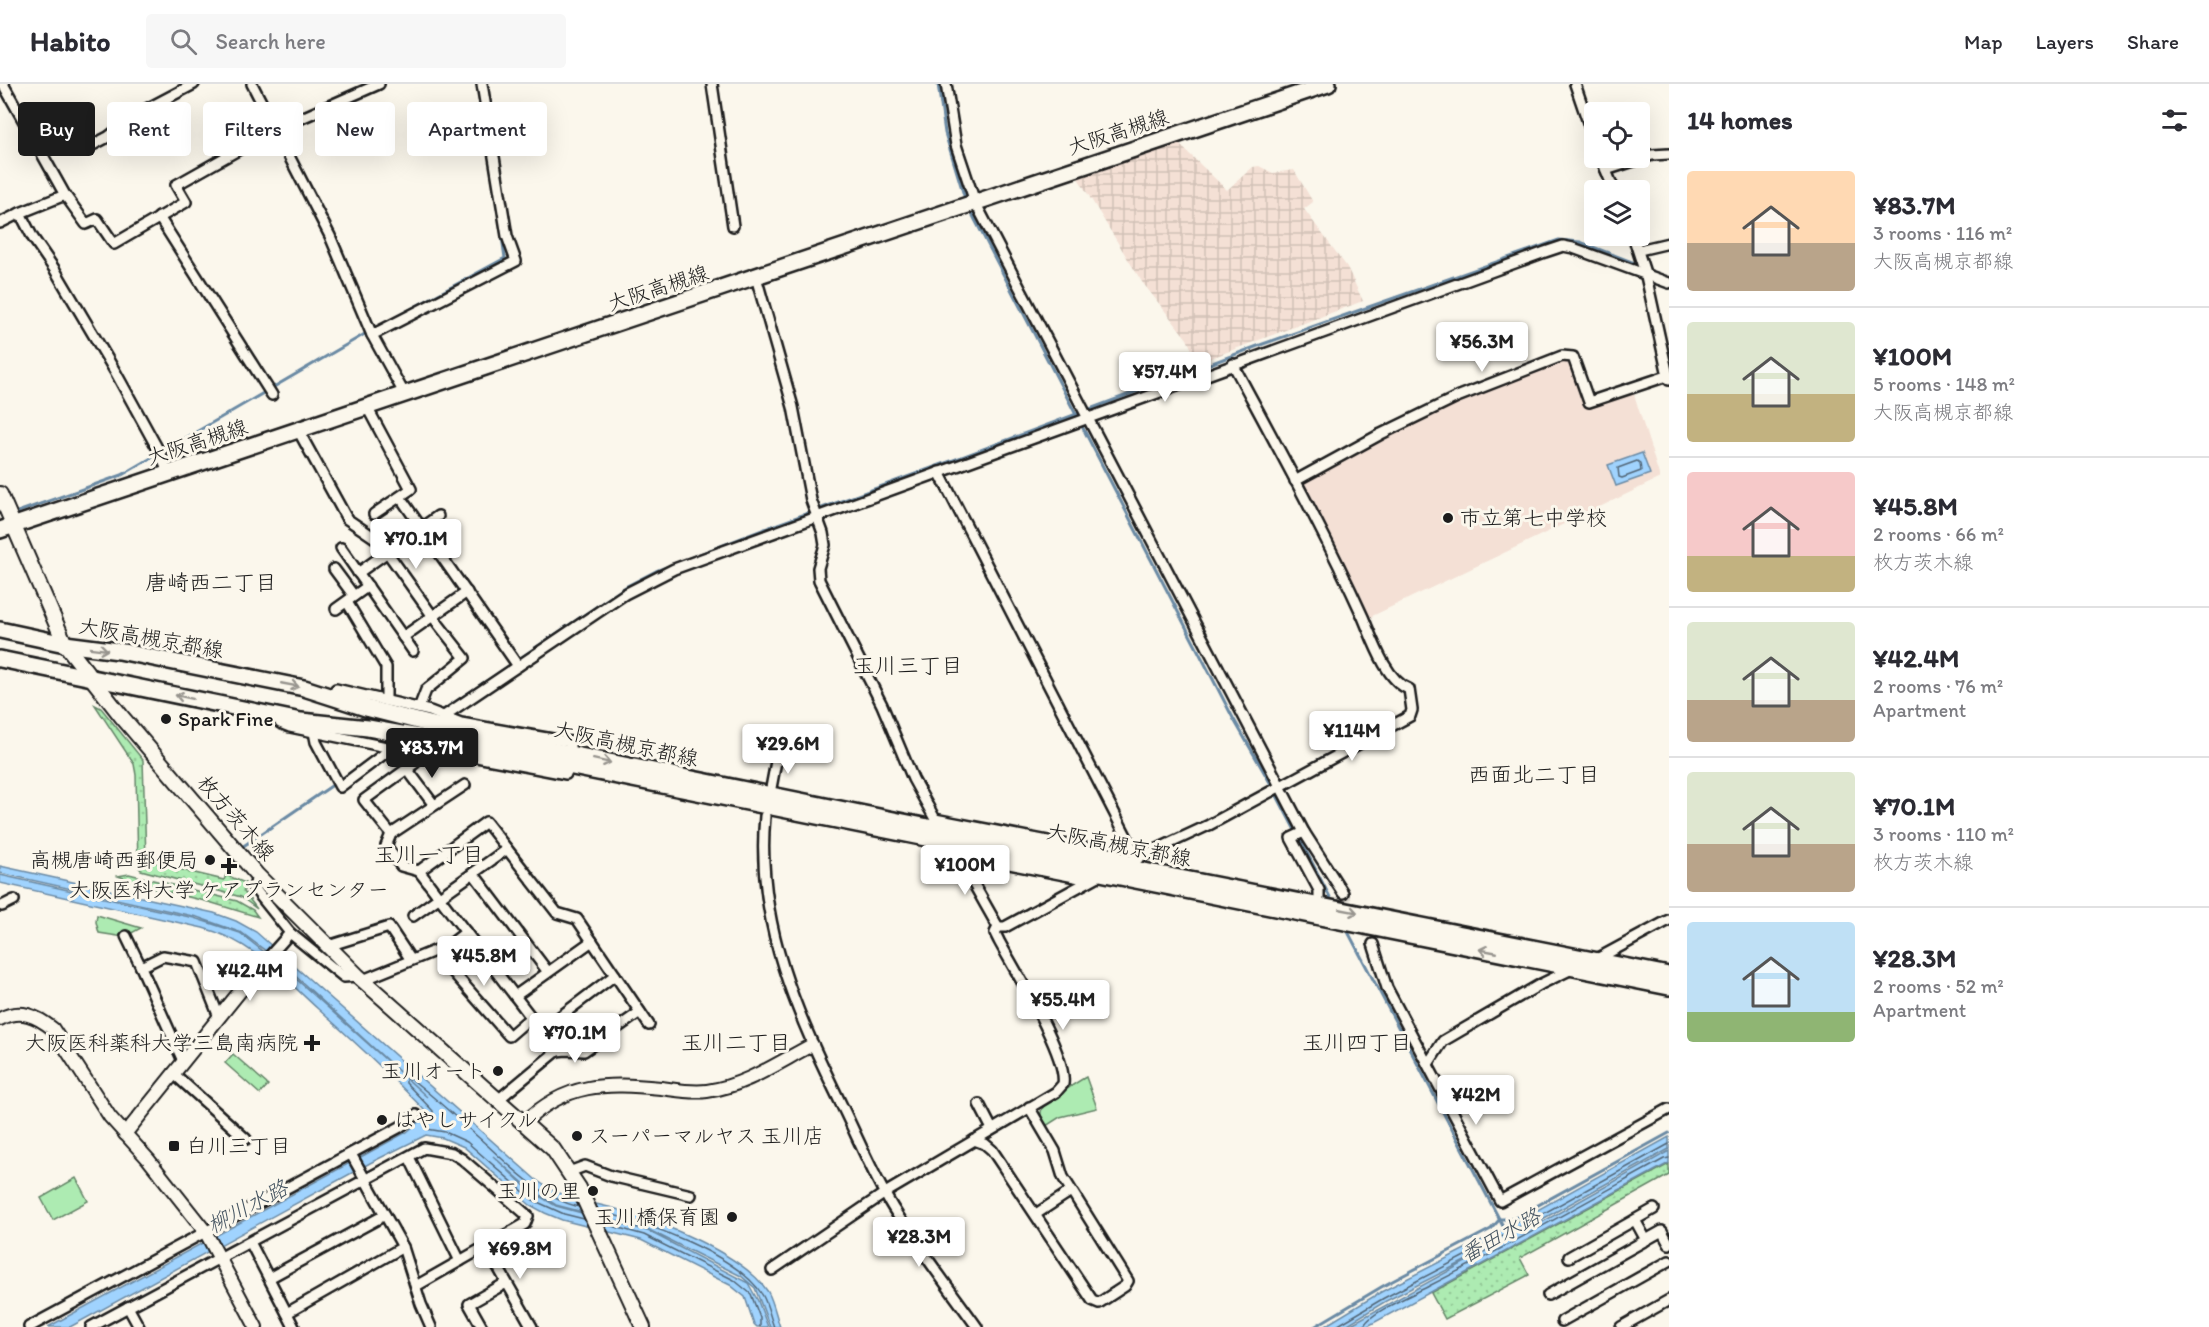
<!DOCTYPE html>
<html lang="en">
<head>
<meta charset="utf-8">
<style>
	body { margin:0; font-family:Itim,"Klee One",sans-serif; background:#f7f7f7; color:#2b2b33; height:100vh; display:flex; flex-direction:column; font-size:22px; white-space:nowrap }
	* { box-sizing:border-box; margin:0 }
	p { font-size:20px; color:#7c7c81 }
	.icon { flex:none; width:33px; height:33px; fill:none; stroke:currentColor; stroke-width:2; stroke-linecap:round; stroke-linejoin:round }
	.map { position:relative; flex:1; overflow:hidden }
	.sheet { display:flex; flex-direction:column; background:#fff; width:540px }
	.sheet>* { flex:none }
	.top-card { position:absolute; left:18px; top:18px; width:570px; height:54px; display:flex; gap:12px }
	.buttons { position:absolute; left:1584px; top:18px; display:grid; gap:12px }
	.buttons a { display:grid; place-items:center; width:66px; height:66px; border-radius:6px; background:#fff; box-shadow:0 6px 24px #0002; font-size:30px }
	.price { position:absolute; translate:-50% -51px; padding:0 14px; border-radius:6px; background:#fff; color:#222; font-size:20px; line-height:39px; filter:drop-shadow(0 2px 3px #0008) }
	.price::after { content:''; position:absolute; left:50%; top:36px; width:18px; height:14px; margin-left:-9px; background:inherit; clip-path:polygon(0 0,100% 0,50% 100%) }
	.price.on { background:#1c1c1c; color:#fff }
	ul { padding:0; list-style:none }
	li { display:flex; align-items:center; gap:18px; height:150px; padding:0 18px }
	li+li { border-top:2px solid #e1e1e2 }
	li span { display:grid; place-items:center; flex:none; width:168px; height:120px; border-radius:6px; color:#555 }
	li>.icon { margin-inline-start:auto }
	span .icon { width:72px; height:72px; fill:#fffc; stroke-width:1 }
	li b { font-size:26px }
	h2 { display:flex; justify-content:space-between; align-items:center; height:72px; padding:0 18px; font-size:26px }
	.tag { padding:0 21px; border-radius:6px; background:#fff; box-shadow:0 6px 24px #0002; font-size:21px; line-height:54px }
	.tag.on { background:#1c1c1c; color:#fff }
	header { display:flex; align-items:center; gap:36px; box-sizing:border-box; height:84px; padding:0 30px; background:#fff; border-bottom:2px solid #e1e1e2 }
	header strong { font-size:28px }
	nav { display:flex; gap:33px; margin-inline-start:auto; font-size:21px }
	.search { width:420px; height:54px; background:#f7f7f7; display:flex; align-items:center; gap:15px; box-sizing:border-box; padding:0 21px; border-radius:6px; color:#7c7c81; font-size:22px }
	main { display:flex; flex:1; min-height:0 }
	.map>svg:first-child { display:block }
	.built { fill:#f4e0d5 }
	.industrial { fill:url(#industrial-grid) }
	.grass { fill:url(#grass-dots); stroke:#648467; stroke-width:1.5 }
	.green { fill:#adebb2; stroke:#648467; stroke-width:1.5 }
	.water { fill:#a0d3fe; stroke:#6b8aa4; stroke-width:1.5 }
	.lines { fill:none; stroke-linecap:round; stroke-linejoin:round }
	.shore { stroke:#516576; stroke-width:1.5 }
	.stream { stroke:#6b8aa4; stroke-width:3 }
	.minor-tunnel { stroke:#dad6cd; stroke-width:9; stroke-dasharray:9 4.5; stroke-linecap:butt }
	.minor-casing { stroke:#1c1c1c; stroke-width:14 }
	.tertiary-casing { stroke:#1c1c1c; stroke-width:16 }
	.secondary-casing { stroke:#1c1c1c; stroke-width:18 }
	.primary-casing { stroke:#1c1c1c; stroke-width:20 }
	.minor { stroke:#fbf7ec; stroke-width:9 }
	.tertiary { stroke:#fbf7ec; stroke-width:12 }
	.secondary { stroke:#fbf7ec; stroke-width:14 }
	.primary { stroke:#fbf7ec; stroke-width:15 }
	.oneway { stroke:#97948e }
	.poi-dot { fill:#1c1c1c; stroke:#fbf7ec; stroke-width:2 }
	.labels { text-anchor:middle; stroke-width:6; stroke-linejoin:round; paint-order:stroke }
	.street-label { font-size:21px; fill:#1c1c1c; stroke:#fbf7ec }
	.poi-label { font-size:21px; fill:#1c1c1c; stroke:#fbf7ec; text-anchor:start }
	.neighbourhood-label { font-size:22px; fill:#1c1c1c; stroke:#fbf7ec }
	.water-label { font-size:22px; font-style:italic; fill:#445360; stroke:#fbf7ec }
</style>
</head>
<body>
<header>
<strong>Habito</strong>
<div class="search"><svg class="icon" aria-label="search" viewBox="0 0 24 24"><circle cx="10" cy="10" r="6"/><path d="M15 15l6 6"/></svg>Search here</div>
<nav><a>Map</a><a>Layers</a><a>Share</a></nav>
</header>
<main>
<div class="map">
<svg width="1669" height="1243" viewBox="0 0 1669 1243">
	<defs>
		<pattern id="industrial-grid" width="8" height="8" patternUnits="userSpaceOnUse" patternTransform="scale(1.5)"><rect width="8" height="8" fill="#f4e0d5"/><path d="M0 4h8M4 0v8" fill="none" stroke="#d1c0b6"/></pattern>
		<pattern id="grass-dots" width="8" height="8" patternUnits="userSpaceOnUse" patternTransform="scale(1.5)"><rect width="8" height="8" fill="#adebb2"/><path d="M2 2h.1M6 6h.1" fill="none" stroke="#94c998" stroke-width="1.8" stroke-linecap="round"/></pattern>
	</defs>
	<rect width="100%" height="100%" fill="#fbf7ec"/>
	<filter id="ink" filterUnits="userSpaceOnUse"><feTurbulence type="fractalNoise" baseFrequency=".0167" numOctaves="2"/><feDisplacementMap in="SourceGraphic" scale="12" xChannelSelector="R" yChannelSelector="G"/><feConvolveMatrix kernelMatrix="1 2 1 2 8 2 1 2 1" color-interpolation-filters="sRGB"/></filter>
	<g filter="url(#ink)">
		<polygon class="built" points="1562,275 1571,279 1587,323 1633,307 1660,394 1368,534 1300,398 1451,320"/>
		<polygon class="industrial" points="1179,60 1227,106 1253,83 1259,82 1273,89 1294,86 1313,118 1304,125 1347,183 1363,217 1198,279 1187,255 1142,198 1078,94"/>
		<g class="grass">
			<polygon points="95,621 101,624 143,676 146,775 170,783 224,796 226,791 245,799 244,808 257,825 241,813 141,786 138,782 136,691 134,680"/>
			<polygon points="129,790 237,817 253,826 258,833 209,818 155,805 118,792"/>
			<polygon points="1669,1080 1669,1091 1520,1174 1529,1191 1445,1235 1431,1209"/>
		</g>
		<g class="green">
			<polygon points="97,831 141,844 124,853 99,849 96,838"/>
			<polygon points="233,970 268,1001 260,1010 225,979"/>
			<path d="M1086,993L1097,1024L1060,1033L1046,1042C1034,1025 1045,1021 1057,1012C1067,1005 1075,999 1086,993Z"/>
			<polygon points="76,1094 88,1117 53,1136 41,1114"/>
		</g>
		<g class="water">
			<polygon points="1642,369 1650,390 1616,402 1608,381"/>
			<path d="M0,782L214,829L236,837L256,848L535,1095C563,1116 584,1116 616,1125C658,1137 744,1170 768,1208C774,1219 776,1232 780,1243H770L755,1204L741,1192L647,1145L556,1121L529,1104L493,1072L529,1106L556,1122L648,1147L748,1199L758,1217L768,1243H757L754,1240L745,1213L730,1201L641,1156L562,1136L545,1129L530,1121L464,1063L443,1054L426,1051L370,1079L70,1243H48L407,1048L428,1030C393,993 356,959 318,925C283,893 250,856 203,844L0,799V791L194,834L240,849L284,884L427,1013L279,877L242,849L197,833L0,789Z"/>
			<polygon points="1669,1053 1669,1065 1519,1148 1521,1150 1669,1067 1669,1079 1366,1243 1346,1243 1504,1157 1386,1217 1343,1243 1323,1243 1381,1208 1498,1148"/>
		</g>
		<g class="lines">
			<g class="shore">
				<polygon points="1637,377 1640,379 1641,387 1622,394 1619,393 1618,384"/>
				<path d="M579,1123C541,1113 515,1087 487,1061C462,1039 437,1015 410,994L406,995V999L433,1027V1034L426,1042L427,1045L445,1048L467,1058L533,1116L564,1130L584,1135"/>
				<path d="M599,1128C643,1136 740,1172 763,1212C768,1221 770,1233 774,1243"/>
				<polyline points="605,1140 644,1151 734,1196 751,1210 760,1234 760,1243"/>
				<polyline points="1335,1243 1384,1214 1501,1153 1669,1060"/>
				<path d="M1364,1243C1366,1230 1416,1209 1429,1202C1508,1162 1586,1118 1664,1075L1669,1074"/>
			</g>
			<g class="stream">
				<polyline points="938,0 945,49 966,118"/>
				<polyline points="970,126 1233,634 1272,702 1333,819"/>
				<polyline points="358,229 366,250"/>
				<polyline points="12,430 122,391 370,247 505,174 497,117"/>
				<polyline points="439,629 627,502 656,487 778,440 962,373 1263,260 1559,156 1580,158 1637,180"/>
				<polyline points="242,763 359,683"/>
				<polyline points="1346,844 1505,1146"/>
				<polyline points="1314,1243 1383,1202 1491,1145 1500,1135 1513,1135 1669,1049"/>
			</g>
			<polyline class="minor-tunnel" points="1343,809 1373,860"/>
			<defs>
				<g id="minor">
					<polyline points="3,0 65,111 20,129"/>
					<polyline points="252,0 330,152 372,251"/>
					<polyline points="712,0 733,142"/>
					<polyline points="946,0 956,61 975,118 1304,748 1343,809"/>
					<polyline points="1575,0 1594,56"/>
					<polyline points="83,66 108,53 139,29 194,0"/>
					<polyline points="1601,74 1614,106"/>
					<polyline points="1606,86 1652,71 1669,70"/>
					<polyline points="65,111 86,140 97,135 114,160 186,118 176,101 272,47 379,0"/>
					<polyline points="159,133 272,311"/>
					<polyline points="0,139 20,129 33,154 55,186 116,289 161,371 168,389"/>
					<polyline points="1633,152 1646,192 1669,296"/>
					<polyline points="1639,166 1669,159"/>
					<polyline points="756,193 793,323 811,416 823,449 825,461 818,484 819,496 882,621 913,695 935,735 1110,769 1132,777"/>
					<polyline points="405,311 372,251 516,177 507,152 482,0"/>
					<polyline points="367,323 411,405 374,430"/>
					<polyline points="298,346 347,435 375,454 387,468 439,541 465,574 426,606 419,624"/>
					<polyline points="939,388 1138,775"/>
					<polyline points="1295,397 1381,350 1457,313 1562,272 1573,273 1589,318 1667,292"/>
					<polyline points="400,413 518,582"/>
					<polyline points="341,464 413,567"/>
					<polyline points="334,485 354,512"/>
					<polyline points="358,489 438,432"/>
					<polyline points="347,518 386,583 386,617"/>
					<polyline points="336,525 368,502"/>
					<polyline points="403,553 467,508"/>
					<polyline points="336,605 430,627 461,639 570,658 570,663"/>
					<polyline points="444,632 625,510 674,485 1545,168 1563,162 1573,164 1669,199"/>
					<polyline points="280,639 290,643 420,670 455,669 566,690 567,686"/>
					<polyline points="314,648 316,658 340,703 392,664"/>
					<polyline points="407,685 434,721"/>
					<polyline points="771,704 777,672"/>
					<path d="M765,732C755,840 798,932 844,1026C860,1059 874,1093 893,1124C919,1165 949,1204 977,1243"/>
					<polyline points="1304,748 1291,754 1319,806 1319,821"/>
					<polyline points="391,750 364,716 415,679"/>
					<polyline points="958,770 1090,796"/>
					<path d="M1123,781L1209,741L1410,632L1412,626L1409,605C1386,597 1372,554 1363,533C1324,447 1278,364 1233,280"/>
					<polyline points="419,787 401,782 386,762 391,750 465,701"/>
					<polyline points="473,789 548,888"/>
					<polyline points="257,791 254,804 290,849 344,893 358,892"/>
					<polyline points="2,822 14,816"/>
					<polyline points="413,832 507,765"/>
					<polyline points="998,843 1005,843 1102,790"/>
					<polyline points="126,852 141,883"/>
					<polyline points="1373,860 1387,904 1500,1117 1669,1025"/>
					<polyline points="328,862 389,843 411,876"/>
					<polyline points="439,866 446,880 509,952 531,933"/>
					<polyline points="1595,876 1669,836"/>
					<polyline points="258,885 290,849"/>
					<polyline points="363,896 449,861 466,848"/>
					<polyline points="515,912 592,857"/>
					<polyline points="541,947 615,891"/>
					<polyline points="557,967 419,787 486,738 557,829 577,835 649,941"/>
					<polyline points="183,977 141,883 163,872 197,878 219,933"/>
					<polyline points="1428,980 1443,957 1541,900 1574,884"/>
					<polyline points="173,989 246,1055"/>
					<polyline points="498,1016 557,967 566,966 584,967 640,928"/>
					<polyline points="979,1020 992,1045"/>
					<polyline points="974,1056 985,1060 992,1066 1092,1216 1099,1219 1125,1202 1128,1197 1063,1093 1055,1067 1029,1023"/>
					<polyline points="351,1070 403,1163 421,1220 431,1243"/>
					<polyline points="409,1073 460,1177"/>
					<polyline points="569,1088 585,1082 611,1092 691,1111"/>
					<polyline points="1036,1130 1071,1107"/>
					<polyline points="1635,1136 1646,1156"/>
					<polyline points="250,1158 294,1243"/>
					<polyline points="486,1162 532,1243"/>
					<polyline points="1569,1173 1654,1125"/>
					<path d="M772,1186L885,1109L1056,1008L1063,1000C1068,972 1014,885 999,857L995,849L998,843L954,765"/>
					<polyline points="269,1194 385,1131"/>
					<polyline points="1548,1211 1662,1147 1669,1160"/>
					<polyline points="128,1223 139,1243"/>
					<polyline points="287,1229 403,1163"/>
					<polyline points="1562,1237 1669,1177"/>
					<polyline points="29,1243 400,1043 416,1031"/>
					<polyline points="91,1243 424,1064 452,1069 462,1075 528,1132 525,1140 416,1202"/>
					<polyline points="482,1243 469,1220 506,1199"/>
					<polyline points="1621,1243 1669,1216"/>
				</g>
				<g id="tertiary">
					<path d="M0,935C20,924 37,932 53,945L110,1033L148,1075L205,1147L256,1243"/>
					<path d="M524,1039C566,998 605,999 661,1004C677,1006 691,1009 707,1007C745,1002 779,978 812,961"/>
					<polyline points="125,1050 258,885"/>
				</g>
				<polyline id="secondary" points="0,410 65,560 122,633 257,791 358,892 553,1065 579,1104 643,1243"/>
				<g id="primary">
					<polyline points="0,446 1328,0"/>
					<polyline points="0,546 65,560 119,567 304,604 366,624 457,647 1119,782 1669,891"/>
					<polyline points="0,575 301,637 368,644 458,660 1669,903"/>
				</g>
			</defs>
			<use href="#minor" class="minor-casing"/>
			<use href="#tertiary" class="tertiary-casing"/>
			<use href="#secondary" class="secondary-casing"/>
			<use href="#primary" class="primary-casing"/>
			<use href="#minor" class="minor"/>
			<use href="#tertiary" class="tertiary"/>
			<use href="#secondary" class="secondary"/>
			<use href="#primary" class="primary"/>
		</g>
		<defs><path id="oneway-shaft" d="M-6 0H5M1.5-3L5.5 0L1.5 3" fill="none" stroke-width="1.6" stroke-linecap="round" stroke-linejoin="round" transform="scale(1.5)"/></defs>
		<g class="oneway">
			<use href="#oneway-shaft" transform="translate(99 565) rotate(7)"/>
			<use href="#oneway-shaft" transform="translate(290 601) rotate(11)"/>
			<use href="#oneway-shaft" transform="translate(184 613) rotate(-168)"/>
			<use href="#oneway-shaft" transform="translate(602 677) rotate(12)"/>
			<use href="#oneway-shaft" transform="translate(1349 827) rotate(11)"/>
			<use href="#oneway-shaft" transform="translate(1488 867) rotate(-169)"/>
		</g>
	</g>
	<g class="poi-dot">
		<circle cx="1448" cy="434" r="6"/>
		<circle cx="166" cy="635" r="6"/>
		<circle cx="210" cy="776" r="6"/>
		<path d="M226 773h6v6h6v6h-6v6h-6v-6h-6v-6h6z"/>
		<path d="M309 950h6v6h6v6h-6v6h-6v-6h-6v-6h6z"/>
		<circle cx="498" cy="987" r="6"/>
		<circle cx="382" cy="1036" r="6"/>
		<circle cx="577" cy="1052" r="6"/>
		<rect x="168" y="1056" width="12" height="12" rx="3"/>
		<circle cx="593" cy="1107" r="6"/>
		<circle cx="732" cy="1133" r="6"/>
	</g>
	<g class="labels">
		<g class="street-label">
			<text transform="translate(1118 48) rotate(-18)" y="7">大阪高槻線</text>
			<text transform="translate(658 204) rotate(-18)" y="7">大阪高槻線</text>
			<text transform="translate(197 358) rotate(-18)" y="7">大阪高槻線</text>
			<text transform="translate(151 554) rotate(10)" y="7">大阪高槻京都線</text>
			<text transform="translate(626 660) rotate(12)" y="7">大阪高槻京都線</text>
			<text transform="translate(236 734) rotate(49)" y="7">枚方茨木線</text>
			<text transform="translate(1119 761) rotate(11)" y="7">大阪高槻京都線</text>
		</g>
		<g class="poi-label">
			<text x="1460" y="441">市立第七中学校</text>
			<text x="178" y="642">Spark Fine</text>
			<text x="198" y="783" text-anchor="end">高槻唐崎西郵便局</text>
			<text x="229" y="813" text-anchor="middle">大阪医科大学 ケアプランセンター</text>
			<text x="298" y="966" text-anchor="end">大阪医科薬科大学三島南病院</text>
			<text x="486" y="994" text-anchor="end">玉川オート</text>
			<text x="394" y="1043">はやしサイクル</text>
			<text x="589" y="1059">スーパーマルヤス 玉川店</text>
			<text x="186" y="1069">白川三丁目</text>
			<text x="581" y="1114" text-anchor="end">玉川の里</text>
			<text x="720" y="1140" text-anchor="end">玉川橋保育園</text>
		</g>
		<g class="neighbourhood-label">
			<text x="211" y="506">唐崎西二丁目</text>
			<text x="908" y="589">玉川三丁目</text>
			<text x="1534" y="698">西面北二丁目</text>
			<text x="429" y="778">玉川一丁目</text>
			<text x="736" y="966">玉川二丁目</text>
			<text x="1357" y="966">玉川四丁目</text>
		</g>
		<g class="water-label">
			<text transform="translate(247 1122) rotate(-28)" y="8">柳川水路</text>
			<text transform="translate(1500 1151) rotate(-29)" y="8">番田水路</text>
		</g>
	</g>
</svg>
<div class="buttons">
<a><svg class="icon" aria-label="locate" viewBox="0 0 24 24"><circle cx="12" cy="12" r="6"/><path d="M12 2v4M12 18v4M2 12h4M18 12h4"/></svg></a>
<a><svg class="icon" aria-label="layers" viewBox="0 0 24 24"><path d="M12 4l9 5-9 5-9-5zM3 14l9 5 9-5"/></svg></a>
</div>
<b class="price" style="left:1482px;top:289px">¥56.3M</b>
<b class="price" style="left:1165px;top:319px">¥57.4M</b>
<b class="price" style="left:416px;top:486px">¥70.1M</b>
<b class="price" style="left:1352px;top:678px">¥114M</b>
<b class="price" style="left:788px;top:691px">¥29.6M</b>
<b class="price on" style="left:432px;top:695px">¥83.7M</b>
<b class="price" style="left:965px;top:812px">¥100M</b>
<b class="price" style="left:484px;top:903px">¥45.8M</b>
<b class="price" style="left:250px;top:918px">¥42.4M</b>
<b class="price" style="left:1063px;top:947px">¥55.4M</b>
<b class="price" style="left:575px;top:980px">¥70.1M</b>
<b class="price" style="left:1476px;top:1042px">¥42M</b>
<b class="price" style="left:919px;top:1184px">¥28.3M</b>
<b class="price" style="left:520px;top:1196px">¥69.8M</b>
<div class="top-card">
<a class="tag on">Buy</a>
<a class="tag">Rent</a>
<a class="tag">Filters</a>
<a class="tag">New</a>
<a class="tag">Apartment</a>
</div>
</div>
<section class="sheet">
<h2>14 homes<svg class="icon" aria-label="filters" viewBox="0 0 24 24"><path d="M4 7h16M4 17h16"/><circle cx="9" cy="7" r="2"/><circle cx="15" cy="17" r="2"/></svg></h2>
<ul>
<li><span style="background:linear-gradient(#ffd9b3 60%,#b9a48a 0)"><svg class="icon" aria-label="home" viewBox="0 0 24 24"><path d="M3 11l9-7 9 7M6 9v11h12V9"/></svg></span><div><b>¥83.7M</b><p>3 rooms · 116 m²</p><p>大阪高槻京都線</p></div></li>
<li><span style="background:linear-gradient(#dfe7d0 60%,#c2b280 0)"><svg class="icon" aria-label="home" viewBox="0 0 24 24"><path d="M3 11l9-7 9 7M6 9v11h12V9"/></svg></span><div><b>¥100M</b><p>5 rooms · 148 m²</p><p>大阪高槻京都線</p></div></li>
<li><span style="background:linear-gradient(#f6c9c9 70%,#c2b280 0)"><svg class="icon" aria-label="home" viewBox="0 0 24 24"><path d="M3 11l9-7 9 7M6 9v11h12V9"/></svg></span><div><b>¥45.8M</b><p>2 rooms · 66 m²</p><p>枚方茨木線</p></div></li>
<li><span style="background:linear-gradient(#dfe7d0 65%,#b9a48a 0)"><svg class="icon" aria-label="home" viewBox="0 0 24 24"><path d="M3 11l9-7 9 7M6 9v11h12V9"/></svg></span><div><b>¥42.4M</b><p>2 rooms · 76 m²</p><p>Apartment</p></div></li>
<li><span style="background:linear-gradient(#dfe7d0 60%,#b9a48a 0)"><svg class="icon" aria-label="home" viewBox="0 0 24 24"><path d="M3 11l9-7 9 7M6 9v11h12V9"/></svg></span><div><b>¥70.1M</b><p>3 rooms · 110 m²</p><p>枚方茨木線</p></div></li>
<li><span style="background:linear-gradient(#bfe0f5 75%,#8fb573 0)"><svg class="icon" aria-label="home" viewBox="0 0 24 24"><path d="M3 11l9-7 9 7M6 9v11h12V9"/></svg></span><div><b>¥28.3M</b><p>2 rooms · 52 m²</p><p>Apartment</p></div></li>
</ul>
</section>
</main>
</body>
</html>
